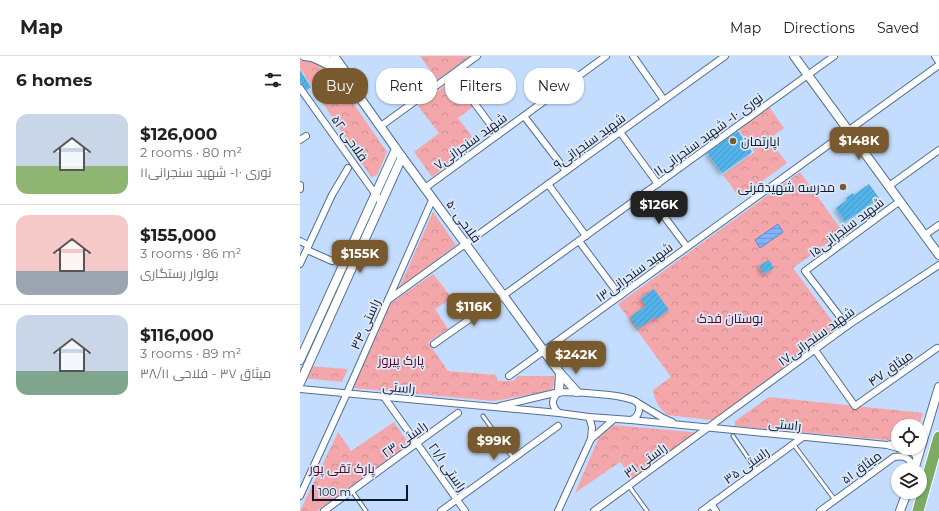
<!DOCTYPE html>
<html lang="en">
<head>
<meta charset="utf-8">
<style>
	body { margin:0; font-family:Montserrat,Cairo,sans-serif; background:#f2f2f2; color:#222; height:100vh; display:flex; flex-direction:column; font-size:15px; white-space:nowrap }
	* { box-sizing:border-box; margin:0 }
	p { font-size:13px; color:#767676 }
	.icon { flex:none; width:22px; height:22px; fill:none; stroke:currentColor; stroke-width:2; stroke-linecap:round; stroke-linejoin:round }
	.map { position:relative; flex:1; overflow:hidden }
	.side { display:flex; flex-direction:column; background:#fff; width:300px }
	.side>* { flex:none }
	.guide { position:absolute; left:12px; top:12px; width:380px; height:36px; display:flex; gap:8px }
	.fabs { position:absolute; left:591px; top:363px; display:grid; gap:8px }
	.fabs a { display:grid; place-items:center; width:36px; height:36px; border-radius:50%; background:#fff; box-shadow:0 1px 3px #0004; font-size:20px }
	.scale { position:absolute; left:12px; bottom:10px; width:96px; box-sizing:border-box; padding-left:4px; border:2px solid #0f1a29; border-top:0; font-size:11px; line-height:14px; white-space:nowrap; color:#0f1a29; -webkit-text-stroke:3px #dde9fa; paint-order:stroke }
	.price { position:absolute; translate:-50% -34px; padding:0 9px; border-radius:8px; background:#785a2e; color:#fff; font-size:13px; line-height:26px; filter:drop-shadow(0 1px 2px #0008) }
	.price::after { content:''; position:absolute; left:50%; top:24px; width:12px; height:9px; margin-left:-6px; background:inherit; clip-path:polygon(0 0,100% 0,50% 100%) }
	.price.selected { background:#222; color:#fff }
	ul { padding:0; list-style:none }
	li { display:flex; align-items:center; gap:12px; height:100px; padding:0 16px }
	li+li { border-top:1px solid #e0e0e0 }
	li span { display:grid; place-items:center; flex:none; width:112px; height:80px; border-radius:12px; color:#555 }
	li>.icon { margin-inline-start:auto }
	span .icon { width:48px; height:48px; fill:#fffc; stroke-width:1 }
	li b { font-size:17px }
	h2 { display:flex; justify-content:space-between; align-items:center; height:48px; padding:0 16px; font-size:17px }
	.chip { padding:0 14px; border-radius:16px; background:#fff; box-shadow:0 1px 3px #0004; font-size:14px; line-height:36px }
	.chip.selected { background:#785a2e; color:#fff }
	header { display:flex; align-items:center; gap:24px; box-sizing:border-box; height:56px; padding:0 20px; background:#fff; border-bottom:1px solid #e0e0e0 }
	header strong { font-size:19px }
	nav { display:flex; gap:22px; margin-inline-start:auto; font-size:14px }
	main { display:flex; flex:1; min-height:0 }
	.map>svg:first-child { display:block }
	.park { fill:url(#park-crowns) }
	.water { fill:url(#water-rules); stroke:#5c86bd }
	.building { fill:url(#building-hatch); filter:url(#shadow) }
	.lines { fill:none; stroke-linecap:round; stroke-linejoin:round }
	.lane-casing { stroke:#536e93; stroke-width:5 }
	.street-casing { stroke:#536e93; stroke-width:8 }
	.secondary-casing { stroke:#536e93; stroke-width:10 }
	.highway-casing { stroke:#fff; stroke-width:13 }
	.lane { stroke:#fff; stroke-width:3 }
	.street { stroke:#fff; stroke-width:6 }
	.secondary { stroke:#fff; stroke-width:8 }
	.highway { stroke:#7cab63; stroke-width:11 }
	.poi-dot { fill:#785a2e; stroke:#dde9fa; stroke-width:1.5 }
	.labels { text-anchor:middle; stroke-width:3.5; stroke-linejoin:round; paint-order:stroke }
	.street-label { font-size:13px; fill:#0f1a29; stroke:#dde9fa }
	.poi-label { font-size:13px; fill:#0f1a29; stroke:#dde9fa; text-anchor:start }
	.park-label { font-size:13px; fill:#5f051c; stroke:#dde9fa }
</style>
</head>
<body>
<header>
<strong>Map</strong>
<nav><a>Map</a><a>Directions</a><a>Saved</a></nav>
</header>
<main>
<section class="side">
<h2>6 homes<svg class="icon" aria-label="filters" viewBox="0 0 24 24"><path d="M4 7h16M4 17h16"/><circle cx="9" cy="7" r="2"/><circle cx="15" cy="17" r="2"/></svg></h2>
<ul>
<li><span style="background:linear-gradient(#c9d6e8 65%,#8fb573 0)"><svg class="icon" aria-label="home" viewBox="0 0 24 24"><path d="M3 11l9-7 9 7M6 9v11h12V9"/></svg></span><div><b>$126,000</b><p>2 rooms · 80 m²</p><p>نوری ۱۰- شهید سنجرانی۱۱</p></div></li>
<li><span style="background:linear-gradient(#f6c9c9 70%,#9aa5b1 0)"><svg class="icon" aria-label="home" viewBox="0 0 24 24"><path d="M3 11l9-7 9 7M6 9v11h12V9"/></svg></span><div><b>$155,000</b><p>3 rooms · 86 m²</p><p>بولوار رستگاری</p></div></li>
<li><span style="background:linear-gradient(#c9d6e8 70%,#7fa58c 0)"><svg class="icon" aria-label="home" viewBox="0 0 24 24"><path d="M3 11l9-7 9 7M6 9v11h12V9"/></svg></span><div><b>$116,000</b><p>3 rooms · 89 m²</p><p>میثاق ۳۷ - فلاحی ۳۸/۱۱</p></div></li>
</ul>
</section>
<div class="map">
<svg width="639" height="455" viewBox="0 0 639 455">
	<defs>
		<pattern id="park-crowns" width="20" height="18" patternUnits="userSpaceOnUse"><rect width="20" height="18" fill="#f4a7ab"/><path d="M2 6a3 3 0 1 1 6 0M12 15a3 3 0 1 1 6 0" fill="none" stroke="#d08f93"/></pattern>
		<pattern id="water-rules" width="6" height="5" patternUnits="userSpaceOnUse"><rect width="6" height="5" fill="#7db4fd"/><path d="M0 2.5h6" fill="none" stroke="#6b9ad9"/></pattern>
		<pattern id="building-hatch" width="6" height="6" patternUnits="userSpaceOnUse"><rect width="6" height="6" fill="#51b3e8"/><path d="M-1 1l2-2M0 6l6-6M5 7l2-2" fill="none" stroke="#4599c7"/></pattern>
		<filter id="shadow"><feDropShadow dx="-2.5" dy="2.5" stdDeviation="2" flood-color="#0004"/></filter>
	</defs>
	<rect width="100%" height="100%" fill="#c4ddfe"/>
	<g class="park">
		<polygon points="120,0 170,0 137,24"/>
		<polygon points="10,3 28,11 87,96 77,119 71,121 0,12 0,5"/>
		<polygon points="154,23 174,50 158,62 177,87 132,121 114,96 139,77 118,50"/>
		<polygon points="467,48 484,72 469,83 487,107 440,142 423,119 455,96 436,70"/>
		<path d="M500,116L543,176L493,212L538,273L539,276L419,365L367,359C358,351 355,345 353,334L371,321L318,248Z"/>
		<polygon points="133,156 156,189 99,232"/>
		<polygon points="133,218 152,242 135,253 148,273 128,286 148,315 196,319 198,325 213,325 218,320 254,320 255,328 250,335 194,345 53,332 91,247"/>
		<polygon points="8,310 48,313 42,326 1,322"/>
		<polygon points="469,341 623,357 619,370 598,370 598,385 435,370 435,365"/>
		<polygon points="94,366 109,388 17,455 0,455 38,376 51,395"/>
		<polygon points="313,369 402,377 335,426 320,406 275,437 299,381"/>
	</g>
	<polygon class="water" points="478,168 483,176 460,192 455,184"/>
	<g class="building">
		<polygon points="0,14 11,31 7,34 0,26"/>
		<polygon points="438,75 452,96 422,117 407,97"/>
		<polygon points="569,128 579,142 545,166 536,152 547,144 546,142 553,137 554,139"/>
		<polygon points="469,204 474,212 464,218 459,210"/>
		<polygon points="354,233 369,254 356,263 355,261 338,273 330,261 346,250 341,242"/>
	</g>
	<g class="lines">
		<defs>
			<g id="lane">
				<polyline points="183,360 213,402"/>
				<polyline points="433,380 457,415"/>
				<polyline points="494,389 535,444"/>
				<polyline points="329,430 347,455"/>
				<polyline points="52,435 66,455"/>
			</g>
			<g id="street">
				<polyline points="333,0 364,44"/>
				<polyline points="635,0 639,6"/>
				<polyline points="153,18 198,79"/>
				<polyline points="0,32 81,146"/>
				<polyline points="224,60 266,115"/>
				<polyline points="81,70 177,0"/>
				<polyline points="320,76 358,128"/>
				<polyline points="0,84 6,80"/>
				<polyline points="248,128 286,180"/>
				<polyline points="0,129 0,133"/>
				<polyline points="589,130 639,94"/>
				<polyline points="125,132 306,0"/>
				<polyline points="346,136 387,191"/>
				<polyline points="625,179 639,169"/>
				<polyline points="0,185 8,189"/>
				<polyline points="279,185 320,240"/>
				<polyline points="7,194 32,205"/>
				<polyline points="0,208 32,139 48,112"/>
				<polyline points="88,244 425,0"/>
				<polyline points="547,270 505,215 600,145"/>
				<polyline points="134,288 204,239 534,0"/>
				<polyline points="515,294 555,350 637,292"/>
				<polyline points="209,320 639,9"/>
				<polyline points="0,333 259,357"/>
				<path d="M259,336C276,336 292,337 309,339C317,340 325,341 333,344C344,348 339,361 331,364L289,361L259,357C251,350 251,343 259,336Z"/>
				<polyline points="84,341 165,455"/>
				<polyline points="338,347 363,362 372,366"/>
				<polyline points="200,350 259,336"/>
				<polyline points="331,364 587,389"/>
				<polyline points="291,383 313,364"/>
				<polyline points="598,387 587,389 598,392"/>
				<polyline points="599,392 613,396 618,403"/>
				<polyline points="0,440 47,337 133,142"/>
				<polyline points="411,448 416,455"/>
				<polyline points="24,455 158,357"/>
				<polyline points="141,455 258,370"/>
				<polyline points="258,455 291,383 292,371 289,361"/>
				<polyline points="294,455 547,270 639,209"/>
				<polyline points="402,455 503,381"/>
				<path d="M520,455L594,401C607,399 609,403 615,413"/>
			</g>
			<g id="secondary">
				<polyline points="4,0 12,1 29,9"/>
				<polyline points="24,0 42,22 50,28"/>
				<polyline points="34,0 47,18 53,32 102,101 260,317 277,336"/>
				<polyline points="494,0 639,199"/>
				<polyline points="0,304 96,93"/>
				<polyline points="0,327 102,101"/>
				<polyline points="259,336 260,317"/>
				<polyline points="614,414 639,331"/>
				<polyline points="600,455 607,436"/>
			</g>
			<polyline id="highway" points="618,455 639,381"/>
		</defs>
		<use href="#lane" class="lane-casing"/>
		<use href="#street" class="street-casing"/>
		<use href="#secondary" class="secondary-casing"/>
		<use href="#highway" class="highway-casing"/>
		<use href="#lane" class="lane"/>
		<use href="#street" class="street"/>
		<use href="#secondary" class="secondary"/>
		<use href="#highway" class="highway"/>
	</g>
	<g class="poi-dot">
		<circle cx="433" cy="85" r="4"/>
		<circle cx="543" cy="131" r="4"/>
	</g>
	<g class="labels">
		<g class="street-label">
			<text transform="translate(408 78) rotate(-36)" y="5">نوری ۱۰- شهید سنجرانی۱۱</text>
			<text transform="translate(50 82) rotate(55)" y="5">فلاحی ۵۲</text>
			<text transform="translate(170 85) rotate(-36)" y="5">شهید سنجرانی۷</text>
			<text transform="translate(289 85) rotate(-36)" y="5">شهید سنجرانی۹</text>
			<text transform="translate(164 165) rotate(54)" y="5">فلاحی ۵۰</text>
			<text transform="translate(546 171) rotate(-37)" y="5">شهید سنجرانی۱۵</text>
			<text transform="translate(334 216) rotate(-36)" y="5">شهید سنجرانی۱۳</text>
			<text transform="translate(65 268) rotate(-66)" y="5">راستی ۳۴</text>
			<text transform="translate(516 280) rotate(-36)" y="5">شهید سنجرانی۱۷</text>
			<text transform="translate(590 312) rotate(-35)" y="5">میثاق ۴۷</text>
			<text transform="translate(99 331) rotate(5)" y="5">راستی</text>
			<text transform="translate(485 368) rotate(6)" y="5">راستی</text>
			<text transform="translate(104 383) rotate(-36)" y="5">راستی ۲۳</text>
			<text transform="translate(345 404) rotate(-36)" y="5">راستی ۳۱</text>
			<text transform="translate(446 409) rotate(-36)" y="5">راستی ۳۵</text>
			<text transform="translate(148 411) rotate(55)" y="5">راستی ۲۱/۱</text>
			<text transform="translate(561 411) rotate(-36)" y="5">میثاق ۵۱</text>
		</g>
		<g class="poi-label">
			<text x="441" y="90">اپارتمان</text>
			<text x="535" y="136" text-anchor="end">مدرسه شهیدقرنی</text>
		</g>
		<g class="park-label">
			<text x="430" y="267">بوستان فدک</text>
			<text x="101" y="309">پارک پیروز</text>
			<text x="42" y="417">پارک تقی پور</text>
		</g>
	</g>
</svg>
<div class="fabs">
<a><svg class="icon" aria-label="locate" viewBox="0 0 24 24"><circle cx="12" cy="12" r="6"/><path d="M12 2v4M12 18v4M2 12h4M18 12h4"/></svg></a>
<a><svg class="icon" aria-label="layers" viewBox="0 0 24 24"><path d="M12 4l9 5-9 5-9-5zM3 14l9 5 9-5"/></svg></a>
</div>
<div class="scale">100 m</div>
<b class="price" style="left:559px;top:105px">$148K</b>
<b class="price selected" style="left:359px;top:169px">$126K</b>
<b class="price" style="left:60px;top:218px">$155K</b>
<b class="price" style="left:174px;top:271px">$116K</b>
<b class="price" style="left:276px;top:319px">$242K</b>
<b class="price" style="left:194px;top:405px">$99K</b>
<div class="guide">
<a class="chip selected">Buy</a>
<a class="chip">Rent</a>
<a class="chip">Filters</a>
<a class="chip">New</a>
</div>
</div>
</main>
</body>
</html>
